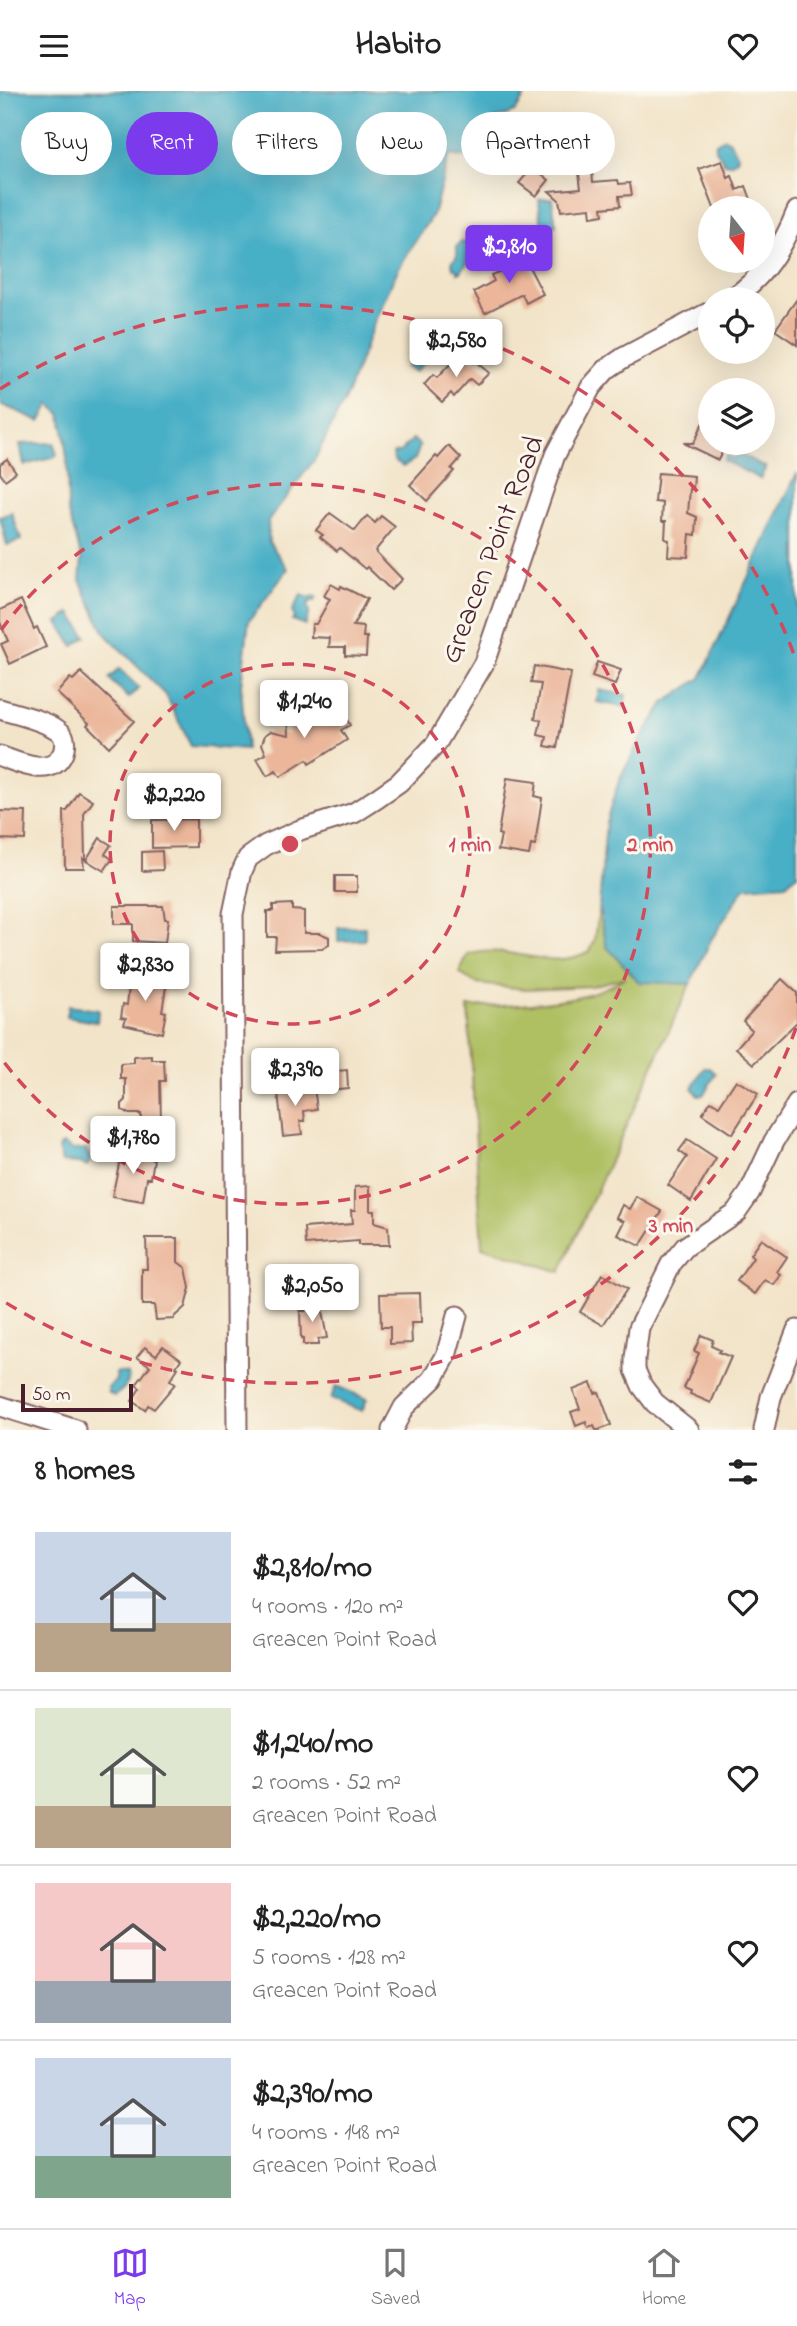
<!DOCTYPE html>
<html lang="en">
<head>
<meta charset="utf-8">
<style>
	body { margin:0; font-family:"Indie Flower",sans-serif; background:#f6f6f6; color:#222; height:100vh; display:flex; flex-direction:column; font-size:26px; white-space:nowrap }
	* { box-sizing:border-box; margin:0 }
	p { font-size:23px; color:#767676 }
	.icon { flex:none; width:38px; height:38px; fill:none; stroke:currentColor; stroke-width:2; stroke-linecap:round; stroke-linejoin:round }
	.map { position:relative; height:1339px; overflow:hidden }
	.details { display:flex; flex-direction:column; background:#fff; flex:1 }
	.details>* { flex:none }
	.guide { position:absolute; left:21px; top:21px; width:756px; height:63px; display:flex; gap:14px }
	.needle { width:46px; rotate:163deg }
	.controls { position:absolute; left:698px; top:105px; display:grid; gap:14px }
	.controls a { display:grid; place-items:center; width:77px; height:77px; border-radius:50%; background:#fff; box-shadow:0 7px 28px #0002; font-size:35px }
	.scale { position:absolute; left:21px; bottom:18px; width:112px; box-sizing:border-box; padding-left:7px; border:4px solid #4a1f2b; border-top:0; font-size:19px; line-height:24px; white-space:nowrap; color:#4a1f2b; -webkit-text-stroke:5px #fbf7ec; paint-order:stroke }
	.price { position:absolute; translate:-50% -60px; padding:0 16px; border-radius:7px; background:#fff; color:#222; font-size:23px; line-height:46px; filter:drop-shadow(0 2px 4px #0008) }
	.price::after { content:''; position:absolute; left:50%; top:42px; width:21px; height:16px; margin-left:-10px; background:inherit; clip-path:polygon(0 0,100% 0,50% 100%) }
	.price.selected { background:#7c3aed; color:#fff }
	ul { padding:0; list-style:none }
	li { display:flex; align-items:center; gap:21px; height:175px; padding:0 35px }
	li+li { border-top:2px solid #e0e0e0 }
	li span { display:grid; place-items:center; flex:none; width:196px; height:140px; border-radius:0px; color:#555 }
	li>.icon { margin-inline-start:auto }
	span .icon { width:84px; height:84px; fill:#fffc; stroke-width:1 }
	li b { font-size:30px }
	h2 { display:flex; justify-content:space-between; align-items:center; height:84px; padding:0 35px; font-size:30px }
	.pill { padding:0 24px; border-radius:32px; background:#fff; box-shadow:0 7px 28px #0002; font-size:24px; line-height:63px }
	.pill.selected { background:#7c3aed; color:#fff }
	header { display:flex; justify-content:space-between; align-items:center; height:91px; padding:0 35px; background:#fff; font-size:32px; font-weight:700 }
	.tab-bar { display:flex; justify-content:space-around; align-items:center; height:98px; border-top:2px solid #e0e0e0; background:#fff; font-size:19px; color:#767676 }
	.tab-bar a { display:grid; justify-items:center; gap:4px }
	.tab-bar .selected { color:#7c3aed }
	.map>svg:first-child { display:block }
	.green { fill:#afc063; stroke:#7c7047; stroke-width:2 }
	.water { fill:#47afc6; stroke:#486778; stroke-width:2 }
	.building { fill:#ebb69a }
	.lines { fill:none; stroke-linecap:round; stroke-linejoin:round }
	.minor-casing { stroke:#856462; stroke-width:23 }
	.minor { stroke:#fff; stroke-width:19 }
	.ring { fill:none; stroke:#d1495b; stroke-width:3.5; stroke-dasharray:12 9 }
	.labels { text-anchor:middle; stroke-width:6; stroke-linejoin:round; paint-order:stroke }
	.street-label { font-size:30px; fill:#4a1f2b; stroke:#fbf7ec }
	.centre { fill:#d1495b; stroke:#fbf7ec; stroke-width:3.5 }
	.ring-label { font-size:21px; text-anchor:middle; font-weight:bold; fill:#d1495b; stroke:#fbf7ec; stroke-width:6; stroke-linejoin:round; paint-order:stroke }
</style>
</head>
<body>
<header><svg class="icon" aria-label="menu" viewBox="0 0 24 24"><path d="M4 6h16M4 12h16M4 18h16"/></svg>Habito<svg class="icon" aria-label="heart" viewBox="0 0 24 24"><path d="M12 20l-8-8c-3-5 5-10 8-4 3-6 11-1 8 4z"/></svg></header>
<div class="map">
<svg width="797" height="1339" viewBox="0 0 797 1339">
	<rect width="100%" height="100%" fill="#fbf7ec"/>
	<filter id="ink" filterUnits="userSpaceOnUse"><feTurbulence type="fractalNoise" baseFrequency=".0143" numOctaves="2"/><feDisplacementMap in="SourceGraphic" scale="14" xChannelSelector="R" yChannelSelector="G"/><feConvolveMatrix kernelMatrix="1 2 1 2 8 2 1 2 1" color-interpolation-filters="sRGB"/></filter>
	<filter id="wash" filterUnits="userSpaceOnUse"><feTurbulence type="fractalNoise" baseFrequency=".00686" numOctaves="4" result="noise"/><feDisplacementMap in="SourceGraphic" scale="28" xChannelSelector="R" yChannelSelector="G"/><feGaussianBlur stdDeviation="1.57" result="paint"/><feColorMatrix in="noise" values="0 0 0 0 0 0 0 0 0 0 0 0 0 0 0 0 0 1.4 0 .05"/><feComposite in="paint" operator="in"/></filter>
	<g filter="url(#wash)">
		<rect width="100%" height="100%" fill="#f2e4c9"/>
		<path class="green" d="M599,817L607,856L639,890L690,893L560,1181L482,1156L468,916C517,912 584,915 625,886L591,895L526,898L477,893L459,882L468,864C507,850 546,883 590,860L595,849Z"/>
		<g class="water">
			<polygon points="0,0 528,0 515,21 486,31 476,43 467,67 449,64 433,124 398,178 374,232 347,304 315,368 268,430 269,451 288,478 249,530 241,594 246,659 191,655 166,604 105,543 80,489 82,468 68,419 67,367 61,323 50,313 40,330 0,313"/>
			<polygon points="724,47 729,49 738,64 737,69 730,73 725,72 715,57 716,52"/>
			<polygon points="552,107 556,135 542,137 539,108"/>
			<polygon points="462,151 467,152 471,156 469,169 461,181 458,182 458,179 453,177 452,171 457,164 457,155"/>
			<polygon points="425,252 437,263 434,266 430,264 415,281 406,276 416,257 420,259"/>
			<polygon points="413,348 420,355 415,368 403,375 394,369 393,362 400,361"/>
			<polygon points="53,352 57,364 55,366 24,374 20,353"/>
			<polygon points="739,363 766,376 760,388 723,369 726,364 735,368"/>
			<polygon points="797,382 797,783 786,793 745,796 711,849 690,893 639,891 607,856 599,817 606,731 619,690 637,654 664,612 701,587"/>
			<polygon points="12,422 21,449 7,454 0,426"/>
			<polygon points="301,504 308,507 313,505 316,507 314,510 310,510 307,516 309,521 305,534 292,529 294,526 292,520"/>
			<polygon points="71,522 86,546 73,555 58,531"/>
			<polygon points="119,578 139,597 129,607 109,588"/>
			<polygon points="289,597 295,597 299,604 297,609 274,622 270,621 266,613 268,609"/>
			<polygon points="599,599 626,604 624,616 597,611"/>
			<polygon points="365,836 365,849 338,850 338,837"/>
			<polygon points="68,915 98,919 97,931 66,926"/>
			<polygon points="705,977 710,977 716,983 703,1004 698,1004 692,997"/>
			<polygon points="64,1053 73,1059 86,1058 90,1067 89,1073 86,1075 80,1072 62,1071 58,1058 61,1054"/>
			<path d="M119,1281L128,1283C131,1293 122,1300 114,1305L108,1301V1297L116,1289V1282Z"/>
			<polygon points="336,1295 367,1308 362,1320 331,1308"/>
		</g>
		<g id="blocks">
			<g class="building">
				<polygon points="722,70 728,87 732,85 737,99 746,95 753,114 745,117 714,117 699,78"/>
				<polygon points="533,76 549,89 536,105 519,92"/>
				<polygon points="592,80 593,91 618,89 619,93 630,92 632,104 619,105 620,115 602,117 603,124 591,126 590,117 561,120 559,109 549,100 581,97 579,82"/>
				<polygon points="515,163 519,171 525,168 543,203 526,212 522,203 485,222 474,201 494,190 491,184 501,180 497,173"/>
				<polygon points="797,208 797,254 775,239"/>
				<polygon points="466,266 473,272 475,270 489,282 477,294 470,288 454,306 451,302 442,311 424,294 433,284 437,287 452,271 458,276"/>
				<polygon points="710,317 710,352 727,352 718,369 683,352 693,352"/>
				<polygon points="449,355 461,367 451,378 454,380 427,410 410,394 436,365 438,367"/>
				<polygon points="7,368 16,381 5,389 0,382 0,373"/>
				<polygon points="658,382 694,385 693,398 690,398 688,422 697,426 696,444 690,443 688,466 668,465 669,449 665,448 666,430 662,430 663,412 655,411"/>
				<polygon points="330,422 355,440 367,425 375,432 381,425 395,436 375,460 402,488 391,499 367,476 365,478 340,457 337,460 320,446 323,444 316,439"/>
				<polygon points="331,493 340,498 341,495 367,508 353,535 364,536 363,546 367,546 366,565 345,564 345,556 329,556 330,547 311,546 312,533 316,533 330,508 324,505"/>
				<polygon points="21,509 34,538 37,536 46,556 10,573 1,553 8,550 0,531 0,519"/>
				<polygon points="597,571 621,579 615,594 592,586"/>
				<polygon points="534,575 571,582 557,657 545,655 547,646 538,644 541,629 535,628 541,593 531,592"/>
				<polygon points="81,581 134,630 109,656 87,634 89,632 57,602 70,587 73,589"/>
				<polygon points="335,608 350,634 341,639 347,649 309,673 307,669 280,686 276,680 267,685 257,668 266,663 262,653 265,644 271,640 289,644 288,622 309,634 312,616 319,612 324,614"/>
				<polygon points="507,687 536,691 534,705 542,707 535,755 531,754 529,764 498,759 501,744 498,743"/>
				<polygon points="79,701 93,710 84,723 85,768 83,767 84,777 65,777 64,720 67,720"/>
				<polygon points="0,720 26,721 25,749 0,748"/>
				<polygon points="196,728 196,756 152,757 152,729"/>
				<polygon points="100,747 111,754 105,763 112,768 104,780 86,769"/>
				<polygon points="162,760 163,779 142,780 142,761"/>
				<rect x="335" y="785" width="22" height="16"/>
				<polygon points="292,813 292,819 304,820 304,842 320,842 329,846 329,854 322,858 275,859 276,846 267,846 267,820 273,820 273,814"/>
				<polygon points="114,815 163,815 165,828 168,828 165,852 133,850 133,833 114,833"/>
				<polygon points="135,882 145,884 145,887 167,890 162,920 166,921 162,942 124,933 126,927 121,926 123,913 127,914 129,896 127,894 128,887"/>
				<polygon points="782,888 797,902 797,931 754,973 736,957 752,939 743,930"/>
				<polygon points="152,965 152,969 164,969 165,990 160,990 161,1029 141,1029 141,1023 129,1023 122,1019 122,1013 126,1009 126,988 121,988 121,973 134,972 134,966"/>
				<polygon points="347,979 348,997 330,999 328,981"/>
				<polygon points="736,989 758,1003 732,1043 702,1023 711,1010 719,1015"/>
				<polygon points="301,992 302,999 314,997 317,1018 304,1020 305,1030 300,1030 302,1043 283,1045 278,1002 285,1002 284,994"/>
				<polygon points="687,1049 716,1068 691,1110 668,1094 687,1066 679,1060"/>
				<polygon points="122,1059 148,1063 147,1067 154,1068 151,1087 147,1087 143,1111 112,1106"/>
				<polygon points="370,1095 370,1119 374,1119 374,1132 388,1136 389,1154 358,1154 358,1150 306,1154 305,1137 352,1133 351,1119 355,1119 355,1096"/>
				<polygon points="637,1106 662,1120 640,1155 618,1144 625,1130 617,1126 623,1114 630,1118"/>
				<polygon points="146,1147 178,1147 178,1171 186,1177 190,1197 185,1216 174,1226 174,1228 156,1229 154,1214 142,1214 142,1178 147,1178"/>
				<polygon points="761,1148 787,1166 777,1181 781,1184 774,1194 765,1189 755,1203 737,1190 753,1167 750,1164"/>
				<polygon points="602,1183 627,1198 603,1234 580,1221"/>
				<polygon points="420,1202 421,1232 411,1232 412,1252 390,1253 390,1236 381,1236 380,1203"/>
				<polygon points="320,1210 327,1247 318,1248 318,1254 303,1254 303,1248 301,1248 300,1220 305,1220 305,1211"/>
				<polygon points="701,1244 713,1249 711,1255 720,1259 718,1261 731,1266 711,1312 690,1303 691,1300 684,1297 699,1262 694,1260"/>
				<polygon points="163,1255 181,1268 176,1276 178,1277 170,1289 175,1293 154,1318 148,1314 145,1319 132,1310 140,1297 136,1294 150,1275 137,1266 145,1256 156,1264"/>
				<polygon points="591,1292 595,1302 599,1301 611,1334 599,1339 596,1339 594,1335 588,1337 586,1331 576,1335 571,1321 580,1318 573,1299"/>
			</g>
		</g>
	</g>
	<g filter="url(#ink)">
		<use href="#blocks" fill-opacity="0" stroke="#856462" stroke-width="2"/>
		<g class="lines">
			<defs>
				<g id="minor">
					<path d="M731,208C764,187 783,155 797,120"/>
					<path d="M0,618C15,623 50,630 61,642C66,647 65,656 63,662C52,688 19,672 0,665"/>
					<polyline points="0,1315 76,1339"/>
					<polyline points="237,1339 233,823 242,780 248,767 266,754 300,739 354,722 376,708 399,692 436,653 484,572 555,364 591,296 607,278 623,267 710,221"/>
					<polyline points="392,1339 404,1316 433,1288 446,1265 457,1225"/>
					<polyline points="689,1339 655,1312 642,1295 635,1279 635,1267 639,1237 671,1173 685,1156 736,1121 750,1101 774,1050 797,1013"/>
					<polyline points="764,1339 771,1306 797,1239"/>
				</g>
			</defs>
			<use href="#minor" class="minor-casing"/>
			<use href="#minor" class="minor"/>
		</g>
	</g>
	<g class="ring">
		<circle cx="290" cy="753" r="180"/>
		<path d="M1 539A360 360 0 1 1 1 967"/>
		<path d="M796 937A539 539 0 0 1 0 1208M0 298A539 539 0 0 1 796 569"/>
	</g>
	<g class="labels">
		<g class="street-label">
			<text transform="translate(491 458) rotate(-69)" y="10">Greacen Point Road</text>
		</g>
	</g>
	<circle cx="290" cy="753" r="10" class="centre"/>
	<g class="ring-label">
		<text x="470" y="760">1 min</text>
		<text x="650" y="760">2 min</text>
		<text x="671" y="1141">3 min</text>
	</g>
</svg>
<div class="controls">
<a><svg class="needle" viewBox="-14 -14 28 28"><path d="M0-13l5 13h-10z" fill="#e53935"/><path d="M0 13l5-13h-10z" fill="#767676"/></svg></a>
<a><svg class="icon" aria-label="locate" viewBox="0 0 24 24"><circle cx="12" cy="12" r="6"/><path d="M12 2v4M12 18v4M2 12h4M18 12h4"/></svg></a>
<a><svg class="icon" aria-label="layers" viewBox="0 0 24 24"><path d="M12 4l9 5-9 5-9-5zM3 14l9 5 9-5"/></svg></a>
</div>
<div class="scale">50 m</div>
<b class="price selected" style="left:509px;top:194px">$2,810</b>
<b class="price" style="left:456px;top:288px">$2,580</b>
<b class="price" style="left:304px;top:649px">$1,240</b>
<b class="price" style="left:174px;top:742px">$2,220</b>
<b class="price" style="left:145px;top:912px">$2,830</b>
<b class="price" style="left:295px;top:1017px">$2,390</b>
<b class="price" style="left:133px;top:1085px">$1,780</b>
<b class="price" style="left:312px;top:1233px">$2,050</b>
<div class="guide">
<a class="pill">Buy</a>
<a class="pill selected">Rent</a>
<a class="pill">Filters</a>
<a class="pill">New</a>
<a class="pill">Apartment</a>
</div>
</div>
<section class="details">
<h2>8 homes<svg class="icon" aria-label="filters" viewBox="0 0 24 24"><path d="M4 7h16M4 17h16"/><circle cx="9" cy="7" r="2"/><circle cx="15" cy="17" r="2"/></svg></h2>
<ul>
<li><span style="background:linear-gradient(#c9d6e8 65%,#b9a48a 0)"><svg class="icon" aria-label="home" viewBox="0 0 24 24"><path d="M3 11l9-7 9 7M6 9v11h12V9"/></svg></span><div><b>$2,810/mo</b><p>4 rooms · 120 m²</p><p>Greacen Point Road</p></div><svg class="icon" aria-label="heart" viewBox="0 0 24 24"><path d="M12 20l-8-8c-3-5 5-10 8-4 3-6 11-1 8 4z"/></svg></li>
<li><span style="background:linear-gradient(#dfe7d0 70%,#b9a48a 0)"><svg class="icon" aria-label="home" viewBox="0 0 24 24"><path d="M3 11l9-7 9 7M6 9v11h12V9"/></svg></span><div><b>$1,240/mo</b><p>2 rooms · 52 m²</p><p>Greacen Point Road</p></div><svg class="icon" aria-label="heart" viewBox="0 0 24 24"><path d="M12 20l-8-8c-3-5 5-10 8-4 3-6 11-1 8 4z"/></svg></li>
<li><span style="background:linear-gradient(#f6c9c9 70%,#9aa5b1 0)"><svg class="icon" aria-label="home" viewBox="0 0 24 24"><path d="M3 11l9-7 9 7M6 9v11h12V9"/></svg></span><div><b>$2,220/mo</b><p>5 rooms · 128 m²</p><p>Greacen Point Road</p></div><svg class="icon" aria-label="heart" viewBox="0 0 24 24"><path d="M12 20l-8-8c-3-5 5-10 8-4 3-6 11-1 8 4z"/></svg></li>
<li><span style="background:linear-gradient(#c9d6e8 70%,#7fa58c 0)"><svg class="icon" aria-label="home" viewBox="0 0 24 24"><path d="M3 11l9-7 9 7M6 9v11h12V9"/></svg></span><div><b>$2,390/mo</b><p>4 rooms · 148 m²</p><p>Greacen Point Road</p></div><svg class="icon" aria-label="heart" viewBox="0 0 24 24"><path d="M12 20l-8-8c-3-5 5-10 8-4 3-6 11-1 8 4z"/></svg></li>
</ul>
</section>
<nav class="tab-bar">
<a class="selected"><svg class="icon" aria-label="map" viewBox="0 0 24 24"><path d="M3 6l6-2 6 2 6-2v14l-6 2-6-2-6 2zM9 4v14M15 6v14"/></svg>Map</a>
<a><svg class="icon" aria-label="saved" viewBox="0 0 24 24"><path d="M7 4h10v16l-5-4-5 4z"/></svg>Saved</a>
<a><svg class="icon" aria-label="home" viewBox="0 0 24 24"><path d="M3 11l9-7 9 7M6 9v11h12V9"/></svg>Home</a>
</nav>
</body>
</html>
